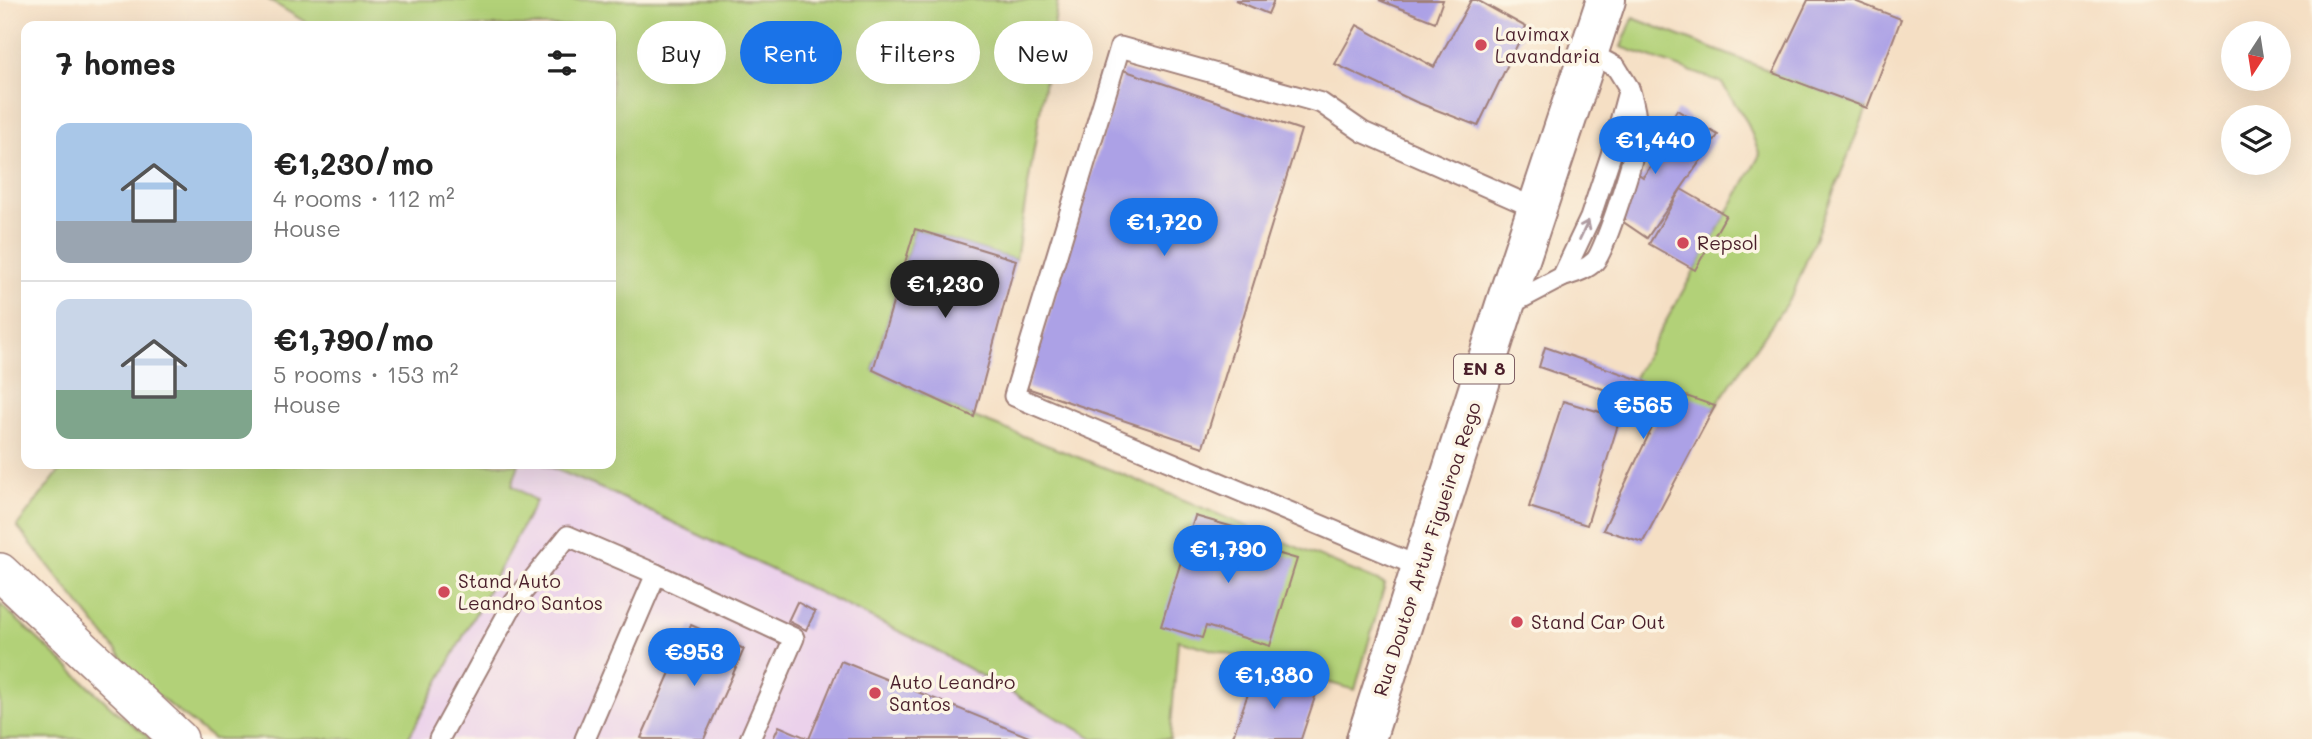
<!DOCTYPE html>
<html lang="en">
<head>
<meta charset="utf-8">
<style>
	body { margin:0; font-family:Mali,sans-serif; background:#f2f2f2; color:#222; height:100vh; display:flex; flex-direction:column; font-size:26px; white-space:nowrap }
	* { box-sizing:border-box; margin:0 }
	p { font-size:23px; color:#767676 }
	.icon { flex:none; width:38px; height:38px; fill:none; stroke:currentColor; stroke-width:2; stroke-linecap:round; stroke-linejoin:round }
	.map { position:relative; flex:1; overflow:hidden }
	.panel { position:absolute; left:21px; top:21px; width:595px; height:448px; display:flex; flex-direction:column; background:#fff; border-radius:14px; box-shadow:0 7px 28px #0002 }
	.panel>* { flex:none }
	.banner { position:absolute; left:637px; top:21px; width:665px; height:63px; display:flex; gap:14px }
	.needle { width:46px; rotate:192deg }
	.tools { position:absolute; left:2221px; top:21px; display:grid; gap:14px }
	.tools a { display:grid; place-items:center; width:70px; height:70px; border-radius:50%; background:#fff; box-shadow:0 7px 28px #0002; font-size:35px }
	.price { position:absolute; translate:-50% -60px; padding:0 16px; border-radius:24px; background:#1a73e8; color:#fff; font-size:23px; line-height:46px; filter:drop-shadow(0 2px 4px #0008) }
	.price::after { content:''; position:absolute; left:50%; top:42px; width:21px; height:16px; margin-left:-10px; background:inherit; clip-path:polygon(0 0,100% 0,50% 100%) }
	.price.current { background:#222; color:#fff }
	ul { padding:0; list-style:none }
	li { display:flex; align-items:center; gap:21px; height:175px; padding:0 35px }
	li+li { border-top:2px solid #e0e0e0 }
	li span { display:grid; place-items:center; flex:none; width:196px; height:140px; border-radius:14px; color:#555 }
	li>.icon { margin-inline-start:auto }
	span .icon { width:84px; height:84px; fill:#fffc; stroke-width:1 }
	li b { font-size:30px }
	h2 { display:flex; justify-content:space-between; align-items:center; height:84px; padding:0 35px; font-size:30px }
	.pill { padding:0 24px; border-radius:32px; background:#fff; box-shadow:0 7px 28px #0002; font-size:24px; line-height:63px }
	.pill.current { background:#1a73e8; color:#fff }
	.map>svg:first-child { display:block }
	.built { fill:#ebd1eb }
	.green { fill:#b2d178; stroke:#7e7852; stroke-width:2 }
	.building { fill:#aca1e6 }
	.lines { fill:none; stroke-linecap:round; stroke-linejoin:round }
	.service-casing { stroke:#a07f78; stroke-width:23 }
	.minor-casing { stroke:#a07f78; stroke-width:40 }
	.primary-casing { stroke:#a07f78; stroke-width:42 }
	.service { stroke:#fff; stroke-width:19 }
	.minor { stroke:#fff; stroke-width:37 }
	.primary { stroke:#fff; stroke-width:38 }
	.oneway { stroke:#ae9aa0 }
	.poi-dot { fill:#d1495b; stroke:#fcf5e5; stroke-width:2.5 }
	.labels { text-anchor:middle; stroke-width:7; stroke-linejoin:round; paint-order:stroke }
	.shield { fill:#fcf5e5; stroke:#7f5f63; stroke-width:2 }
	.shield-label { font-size:18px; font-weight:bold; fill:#4a1f2b }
	.poi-label { font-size:19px; fill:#4a1f2b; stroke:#fcf5e5; text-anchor:start }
	.street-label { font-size:19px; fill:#4a1f2b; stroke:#fcf5e5 }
</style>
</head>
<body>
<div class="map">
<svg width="2312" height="739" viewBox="0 0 2312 739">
	<rect width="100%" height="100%" fill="#fcf5e5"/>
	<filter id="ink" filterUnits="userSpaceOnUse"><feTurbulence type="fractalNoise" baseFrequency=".0143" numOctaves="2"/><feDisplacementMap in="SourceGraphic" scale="14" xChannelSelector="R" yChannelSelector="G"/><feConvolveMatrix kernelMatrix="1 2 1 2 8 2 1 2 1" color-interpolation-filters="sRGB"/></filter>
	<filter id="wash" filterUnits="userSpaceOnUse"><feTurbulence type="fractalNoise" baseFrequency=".00686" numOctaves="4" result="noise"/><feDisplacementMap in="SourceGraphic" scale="28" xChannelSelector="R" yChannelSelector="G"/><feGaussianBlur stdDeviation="1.57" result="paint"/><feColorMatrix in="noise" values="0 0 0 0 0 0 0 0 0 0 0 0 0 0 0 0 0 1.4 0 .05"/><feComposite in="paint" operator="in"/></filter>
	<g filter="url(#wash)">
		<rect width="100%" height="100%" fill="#f5dfc4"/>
		<polygon class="built" points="65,464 543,464 614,494 915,639 1095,739 213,739 17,526"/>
		<g class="green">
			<polygon points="269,0 1058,0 1016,260 915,229 873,370 974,417 1124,475 1385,584 1355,690 1178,640 1170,739 1095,739 915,639 614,494 543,464 611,464 611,26 312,26"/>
			<polygon points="1633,18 1867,108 1793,294 1712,411 1632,381 1760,155 1747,122 1721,82 1621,47"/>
			<polygon points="65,464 519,464 512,485 536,501 408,739 213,739 143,684 17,526"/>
			<polygon points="0,604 119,714 152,739 0,739"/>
		</g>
		<g id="blocks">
			<g class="building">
				<polygon points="1235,0 1274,0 1268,14"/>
				<polygon points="1379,0 1443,0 1435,22"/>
				<polygon points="1471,0 1477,0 1526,27 1478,126 1416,102 1335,64 1357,25 1434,67"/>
				<polygon points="1808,0 1852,0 1901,19 1867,108 1773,73"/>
				<polygon points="1123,70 1301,130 1203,447 1027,388"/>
				<polygon points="1677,110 1718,135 1647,238 1594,202 1611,155 1643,177 1663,148 1657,143"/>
				<polygon points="1681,189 1726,215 1695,270 1649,244"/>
				<polygon points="915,229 1016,260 974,417 873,370"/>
				<polygon points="1545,347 1715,406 1643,542 1603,530 1661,409 1539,367"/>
				<polygon points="1563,401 1620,418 1587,525 1529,507"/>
				<polygon points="1195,516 1247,531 1243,543 1297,559 1270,646 1206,626 1202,638 1161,626"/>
				<polygon points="797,602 815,612 806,630 788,621"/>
				<polygon points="691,625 744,649 704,739 644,739 641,738"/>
				<polygon points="841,661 1034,739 773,739 779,726 809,739"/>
				<polygon points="1255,674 1316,694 1301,739 1232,739"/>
			</g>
		</g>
	</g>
	<g filter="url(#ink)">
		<use href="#blocks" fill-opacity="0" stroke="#a07f78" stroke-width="2"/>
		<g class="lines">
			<defs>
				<g id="service">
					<path d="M1562,277C1574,273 1586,270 1595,261C1605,251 1636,154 1636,139C1638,122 1635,107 1630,91"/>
					<polyline points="1505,307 1562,277 1590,218 1611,155 1629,88 1616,67 1588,52"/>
					<polyline points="1420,567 1014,396 1120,47 1321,103 1363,132 1537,209"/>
					<polyline points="656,574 794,638 750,739"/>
					<polyline points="439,739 513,604 568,536 656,574 585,739"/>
				</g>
				<polyline id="minor" points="0,572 179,739"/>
				<polyline id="primary" points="1366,739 1504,308 1606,0"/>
			</defs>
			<use href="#service" class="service-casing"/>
			<use href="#minor" class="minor-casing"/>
			<use href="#primary" class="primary-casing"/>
			<use href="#service" class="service"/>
			<use href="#minor" class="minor"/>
			<use href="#primary" class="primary"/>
		</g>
		<defs><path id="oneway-shaft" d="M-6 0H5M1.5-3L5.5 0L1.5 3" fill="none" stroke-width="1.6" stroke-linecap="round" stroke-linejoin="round" transform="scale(1.75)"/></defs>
		<use class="oneway" href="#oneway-shaft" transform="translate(1584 230) rotate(-65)"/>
	</g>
	<g class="poi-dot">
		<circle cx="1481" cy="45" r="7"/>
		<circle cx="1683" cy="243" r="7"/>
		<circle cx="444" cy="592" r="7"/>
		<circle cx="1517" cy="622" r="7"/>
		<circle cx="875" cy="693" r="7"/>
	</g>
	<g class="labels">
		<rect class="shield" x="1454" y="354.5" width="60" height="29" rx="5"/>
		<g class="shield-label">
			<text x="1484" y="375">EN 8</text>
		</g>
		<g class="poi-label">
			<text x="1495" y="41">Lavimax<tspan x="1495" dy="22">Lavandaria</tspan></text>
			<text x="1697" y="250">Repsol</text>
			<text x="458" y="588">Stand Auto<tspan x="458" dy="22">Leandro Santos</tspan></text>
			<text x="1531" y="629">Stand Car Out</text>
			<text x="889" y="689">Auto Leandro<tspan x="889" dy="22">Santos</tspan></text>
		</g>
		<g class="street-label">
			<text transform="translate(1427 549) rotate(-72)" y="7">Rua Doutor Artur Figueiroa Rego</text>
		</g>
	</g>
</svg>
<div class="tools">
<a><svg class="needle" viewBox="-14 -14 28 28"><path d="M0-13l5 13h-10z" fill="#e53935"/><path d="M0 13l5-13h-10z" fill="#767676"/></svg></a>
<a><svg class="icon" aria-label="layers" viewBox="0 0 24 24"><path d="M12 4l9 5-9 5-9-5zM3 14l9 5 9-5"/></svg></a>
</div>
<b class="price" style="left:1655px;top:176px">€1,440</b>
<b class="price" style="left:1164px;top:258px">€1,720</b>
<b class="price current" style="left:945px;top:320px">€1,230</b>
<b class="price" style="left:1643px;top:441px">€565</b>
<b class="price" style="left:1228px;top:585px">€1,790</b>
<b class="price" style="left:694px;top:688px">€953</b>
<b class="price" style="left:1274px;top:711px">€1,380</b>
<div class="banner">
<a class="pill">Buy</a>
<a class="pill current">Rent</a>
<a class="pill">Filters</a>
<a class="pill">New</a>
</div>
<section class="panel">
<h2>7 homes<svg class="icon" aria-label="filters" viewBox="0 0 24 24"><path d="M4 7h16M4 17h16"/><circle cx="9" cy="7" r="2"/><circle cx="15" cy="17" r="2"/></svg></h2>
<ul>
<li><span style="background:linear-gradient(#a9c7e8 70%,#9aa5b1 0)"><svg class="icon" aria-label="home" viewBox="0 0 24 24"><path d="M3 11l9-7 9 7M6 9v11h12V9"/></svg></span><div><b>€1,230/mo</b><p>4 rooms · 112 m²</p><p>House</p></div></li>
<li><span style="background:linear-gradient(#c9d6e8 65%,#7fa58c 0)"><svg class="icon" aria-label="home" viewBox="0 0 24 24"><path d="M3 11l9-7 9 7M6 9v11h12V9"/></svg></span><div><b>€1,790/mo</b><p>5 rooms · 153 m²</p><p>House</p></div></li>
</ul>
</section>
</div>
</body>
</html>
